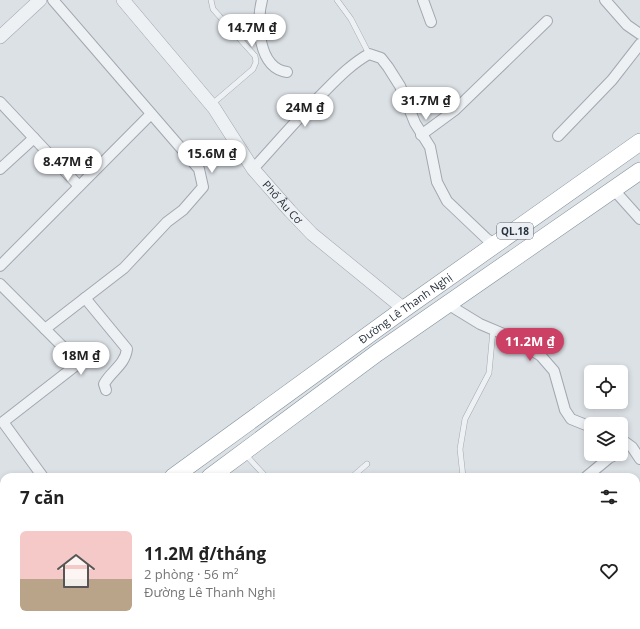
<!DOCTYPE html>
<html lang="vi">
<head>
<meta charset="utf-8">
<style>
	body { margin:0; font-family:"Open Sans",sans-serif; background:#f6f6f6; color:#222; height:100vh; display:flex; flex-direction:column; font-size:15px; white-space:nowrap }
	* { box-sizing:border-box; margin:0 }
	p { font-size:13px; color:#767676 }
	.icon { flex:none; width:22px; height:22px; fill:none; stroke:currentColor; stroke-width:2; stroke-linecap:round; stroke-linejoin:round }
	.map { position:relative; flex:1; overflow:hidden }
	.side { position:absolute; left:0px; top:473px; width:640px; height:156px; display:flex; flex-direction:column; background:#fff; border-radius:12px 12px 0 0; box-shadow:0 2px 6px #0003 }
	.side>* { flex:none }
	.controls { position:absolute; left:584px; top:365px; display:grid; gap:8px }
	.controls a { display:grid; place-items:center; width:44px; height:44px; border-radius:6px; background:#fff; box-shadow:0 2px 6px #0003; font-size:20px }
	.price { position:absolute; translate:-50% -34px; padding:0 9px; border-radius:14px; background:#fff; color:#222; font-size:13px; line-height:26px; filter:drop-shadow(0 1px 2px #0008) }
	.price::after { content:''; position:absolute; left:50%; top:24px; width:12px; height:9px; margin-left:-6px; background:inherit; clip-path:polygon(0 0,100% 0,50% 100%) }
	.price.active { background:#cb4064; color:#fff }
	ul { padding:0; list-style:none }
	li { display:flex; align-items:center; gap:12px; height:100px; padding:0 20px }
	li+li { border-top:1px solid #e0e0e0 }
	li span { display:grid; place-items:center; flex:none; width:112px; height:80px; border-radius:6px; color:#555 }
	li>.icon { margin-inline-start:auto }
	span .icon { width:48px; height:48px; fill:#fffc; stroke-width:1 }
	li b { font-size:17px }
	h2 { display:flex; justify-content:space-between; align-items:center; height:48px; padding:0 20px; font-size:17px }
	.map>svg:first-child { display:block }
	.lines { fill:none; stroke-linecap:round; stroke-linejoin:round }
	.service-casing { stroke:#a2a8b0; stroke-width:6 }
	.minor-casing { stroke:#a2a8b0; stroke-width:12 }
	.tertiary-casing { stroke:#a2a8b0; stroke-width:14 }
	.trunk-casing { stroke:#83909c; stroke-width:18 }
	.service { stroke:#eef1f4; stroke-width:5 }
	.minor { stroke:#eef1f4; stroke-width:10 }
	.tertiary { stroke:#eef1f4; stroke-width:13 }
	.trunk { stroke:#fff; stroke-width:17 }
	.labels { text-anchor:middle; stroke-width:3; stroke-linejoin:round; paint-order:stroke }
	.shield { fill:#ebeff4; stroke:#616973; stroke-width:1 }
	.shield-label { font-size:10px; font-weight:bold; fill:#26303c }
	.street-label { font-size:11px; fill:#26303c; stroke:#ebeff4 }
</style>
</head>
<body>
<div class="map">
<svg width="640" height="629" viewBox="0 0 640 629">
	<rect width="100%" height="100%" fill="#dce1e6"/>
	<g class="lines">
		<defs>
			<g id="service">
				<polyline points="211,0 213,9 255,56 256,62 253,69 211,105"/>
				<polyline points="337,0 351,19 369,54"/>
				<polyline points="245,454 266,477"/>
				<polyline points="352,477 367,464"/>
				<polyline points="463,477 460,449 465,419 489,373 493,330"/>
				<polyline points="240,629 242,625"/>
				<polyline points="383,629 385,625"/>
			</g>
			<g id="minor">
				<path d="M262,0C256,22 258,68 287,72"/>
				<polyline points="423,0 431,22"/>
				<polyline points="605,0 627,25 640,34"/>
				<polyline points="0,102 79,186"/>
				<polyline points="421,135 455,110 547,21"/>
				<polyline points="558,136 612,80 640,44"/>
				<polyline points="0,169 34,138"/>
				<path d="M253,169C276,144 298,118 322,94C337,79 351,64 369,54L381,58L388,67L400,86L415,123L430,147L437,182L447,201L487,239L496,245"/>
				<polyline points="614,190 640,219"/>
				<polyline points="0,266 151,114"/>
				<polyline points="0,284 79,363 3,422 43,477"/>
				<path d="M85,298L127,349C125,365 111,371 104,384L106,390"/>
				<polyline points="449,305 480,324 513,338 541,356 554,371 565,410 571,419 591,427"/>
				<polyline points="45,329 124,268 167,222 183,210 203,187 199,169 53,0"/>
				<polyline points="621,439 632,447 640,459"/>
				<polyline points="586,477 609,458 617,454"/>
				<polyline points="0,520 4,517"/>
				<polyline points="636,544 640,538"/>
				<polyline points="636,620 640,623"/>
				<polyline points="151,625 154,629"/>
				<polyline points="349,625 353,629"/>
				<polyline points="557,625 557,629"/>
				<polyline points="444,629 448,625"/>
			</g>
			<g id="tertiary">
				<path id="s1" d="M123,0L214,108L253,169L290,211L312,234L404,309"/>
				<polyline points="0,37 40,0"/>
			</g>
			<g id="trunk">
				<path id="s2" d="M173,477L404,309L640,142"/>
				<polyline points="210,477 377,353 640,171"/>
				<polyline points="0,605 4,602"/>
				<polyline points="3,629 8,625"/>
			</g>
		</defs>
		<use href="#service" class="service-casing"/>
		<use href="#minor" class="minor-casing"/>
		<use href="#tertiary" class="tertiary-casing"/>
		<use href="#trunk" class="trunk-casing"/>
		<use href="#service" class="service"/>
		<use href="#minor" class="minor"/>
		<use href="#tertiary" class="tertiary"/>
		<use href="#trunk" class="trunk"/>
	</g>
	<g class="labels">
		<rect class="shield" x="497" y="223" width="36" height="16" rx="3"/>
		<g class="shield-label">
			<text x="515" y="235">QL.18</text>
		</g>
		<g class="street-label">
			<text dy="4" stroke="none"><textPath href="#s1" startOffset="258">Phố Âu Cơ</textPath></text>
			<text dy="4" stroke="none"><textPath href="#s2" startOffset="287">Đường Lê Thanh Nghị</textPath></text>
		</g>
	</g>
</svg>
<div class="controls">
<a><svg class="icon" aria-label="locate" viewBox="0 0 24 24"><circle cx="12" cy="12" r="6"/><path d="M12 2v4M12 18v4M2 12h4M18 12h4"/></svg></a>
<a><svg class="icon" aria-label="layers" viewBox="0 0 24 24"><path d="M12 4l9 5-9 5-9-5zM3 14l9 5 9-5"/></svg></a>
</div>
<b class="price" style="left:252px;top:48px">14.7M ₫</b>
<b class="price" style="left:426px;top:121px">31.7M ₫</b>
<b class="price" style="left:305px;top:128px">24M ₫</b>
<b class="price" style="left:212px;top:174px">15.6M ₫</b>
<b class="price" style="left:68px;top:182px">8.47M ₫</b>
<b class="price active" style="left:530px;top:362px">11.2M ₫</b>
<b class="price" style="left:81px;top:376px">18M ₫</b>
<section class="side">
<h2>7 căn<svg class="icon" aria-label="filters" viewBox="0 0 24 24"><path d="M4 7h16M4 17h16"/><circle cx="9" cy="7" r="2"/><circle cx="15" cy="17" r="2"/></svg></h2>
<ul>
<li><span style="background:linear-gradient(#f6c9c9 60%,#b9a48a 0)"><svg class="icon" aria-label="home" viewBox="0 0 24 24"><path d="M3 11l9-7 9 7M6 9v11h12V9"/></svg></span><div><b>11.2M ₫/tháng</b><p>2 phòng · 56 m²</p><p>Đường Lê Thanh Nghị</p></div><svg class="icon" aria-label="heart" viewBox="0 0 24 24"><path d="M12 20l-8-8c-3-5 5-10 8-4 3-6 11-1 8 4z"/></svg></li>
</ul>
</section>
</div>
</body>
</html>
